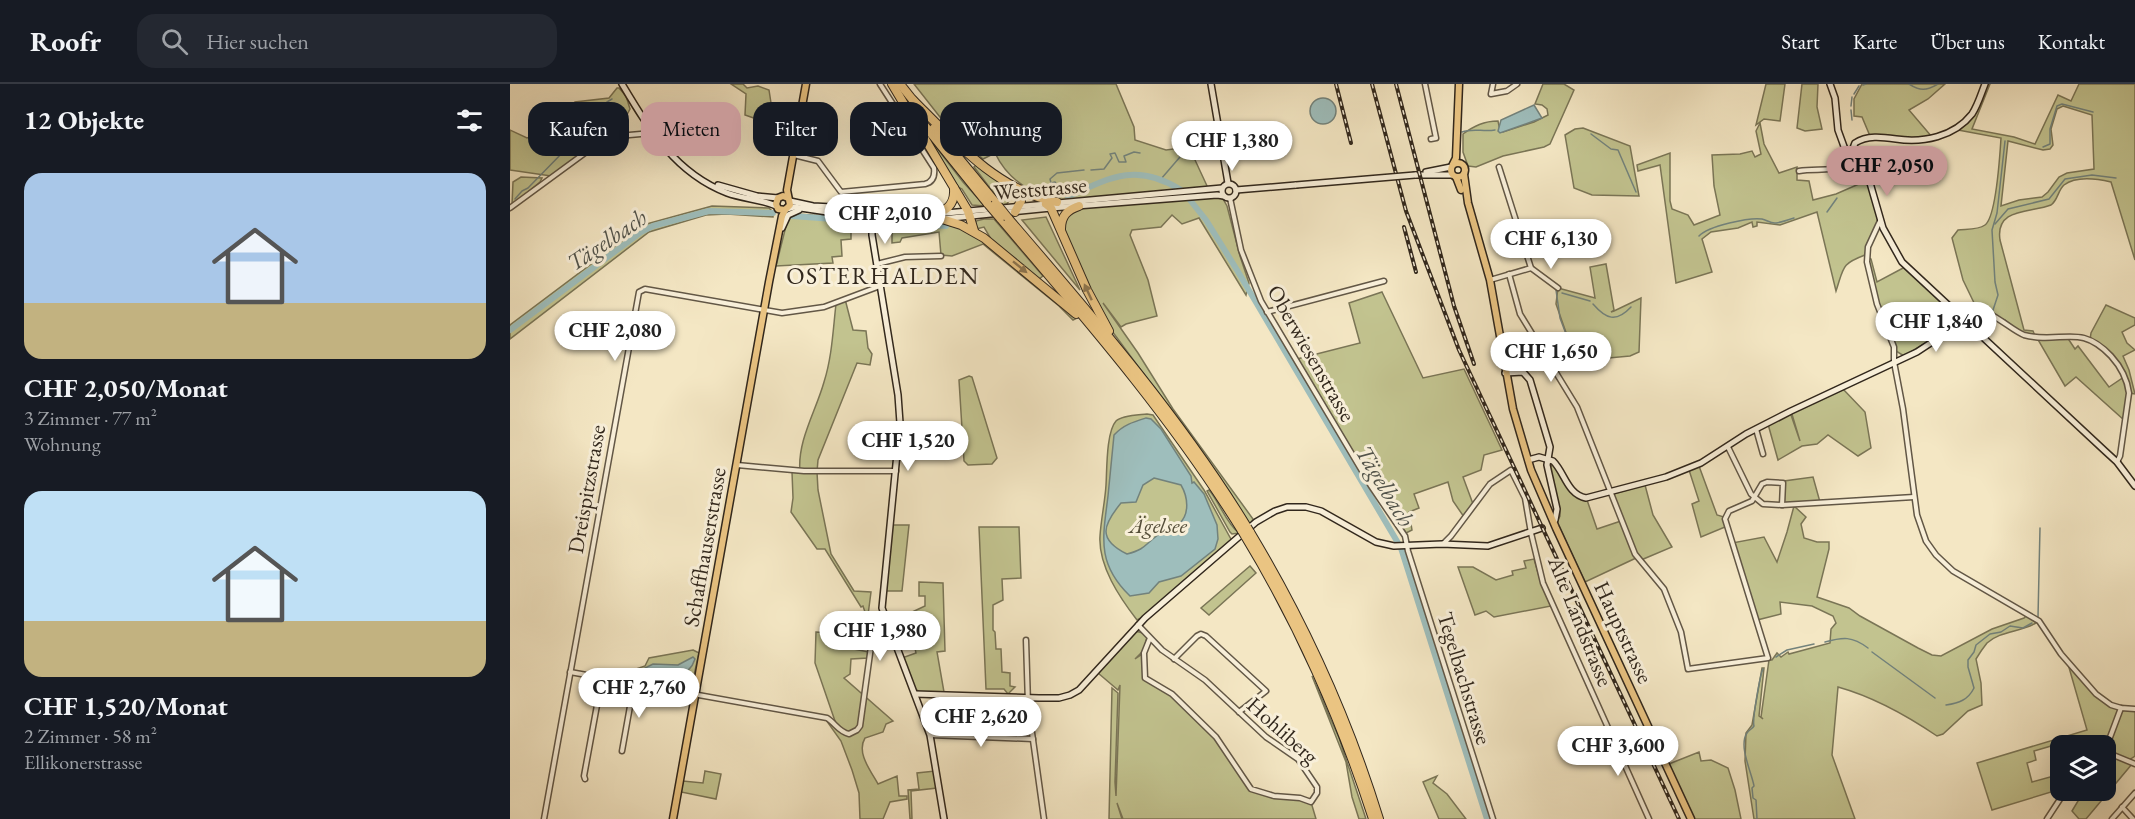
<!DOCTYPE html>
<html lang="de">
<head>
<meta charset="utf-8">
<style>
	body { margin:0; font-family:"EB Garamond",serif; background:#242831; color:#f1f3f6; height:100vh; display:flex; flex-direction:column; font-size:22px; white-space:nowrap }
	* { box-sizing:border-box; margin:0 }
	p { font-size:20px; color:#9ea1a6 }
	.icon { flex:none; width:33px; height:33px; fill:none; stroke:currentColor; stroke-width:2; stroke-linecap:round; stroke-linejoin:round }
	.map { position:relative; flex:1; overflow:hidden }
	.side { display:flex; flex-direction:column; background:#171b24; width:510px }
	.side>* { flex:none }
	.top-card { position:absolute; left:18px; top:18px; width:570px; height:54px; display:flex; gap:12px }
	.buttons { position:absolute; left:1540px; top:651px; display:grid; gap:12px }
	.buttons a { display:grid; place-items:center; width:66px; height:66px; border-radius:12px; background:#171b24; box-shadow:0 6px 24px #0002; font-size:30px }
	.price { position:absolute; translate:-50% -51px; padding:0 14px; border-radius:21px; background:#fff; color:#222; font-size:20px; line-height:39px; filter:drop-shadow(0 2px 3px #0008) }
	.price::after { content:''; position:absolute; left:50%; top:36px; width:18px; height:14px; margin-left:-9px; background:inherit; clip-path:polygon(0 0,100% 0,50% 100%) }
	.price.selected { background:#c59692; color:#111 }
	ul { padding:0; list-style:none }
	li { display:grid; align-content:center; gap:12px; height:318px; padding:0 24px }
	li span { display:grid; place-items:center; height:186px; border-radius:18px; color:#555 }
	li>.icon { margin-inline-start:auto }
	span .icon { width:108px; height:108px; fill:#fffc; stroke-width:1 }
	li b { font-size:26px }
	h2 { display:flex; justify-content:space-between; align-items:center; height:72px; padding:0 24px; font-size:26px }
	.chip { padding:0 21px; border-radius:18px; background:#171b24; box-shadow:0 6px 24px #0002; font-size:21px; line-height:54px }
	.chip.selected { background:#c59692; color:#111 }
	header { display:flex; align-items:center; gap:36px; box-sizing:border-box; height:84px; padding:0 30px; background:#171b24; border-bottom:2px solid #363941 }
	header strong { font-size:28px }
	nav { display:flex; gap:33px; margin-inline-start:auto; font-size:21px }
	.search { width:420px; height:54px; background:#242831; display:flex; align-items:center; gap:15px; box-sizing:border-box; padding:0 21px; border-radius:18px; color:#9ea1a6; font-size:22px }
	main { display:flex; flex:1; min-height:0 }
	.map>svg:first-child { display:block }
	.green { fill:#c2c38f; stroke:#7a7556; stroke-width:1.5; fill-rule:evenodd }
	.water { fill:#9ebebc; stroke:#72827c; stroke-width:1.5; fill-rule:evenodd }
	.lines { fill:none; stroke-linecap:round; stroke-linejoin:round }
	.stream { stroke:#72827c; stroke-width:1.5 }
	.river { stroke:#9ebebc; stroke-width:6 }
	.street-casing { stroke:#625746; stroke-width:7 }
	.secondary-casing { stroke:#31271c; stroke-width:8 }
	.primary-casing { stroke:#31271c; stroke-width:9 }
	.highway-casing { stroke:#31271c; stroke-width:10 }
	.street { stroke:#f8efd9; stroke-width:4 }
	.secondary { stroke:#f8efd9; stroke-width:5 }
	.primary { stroke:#eac482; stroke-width:6 }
	.highway { stroke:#eac482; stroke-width:8 }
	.rail-casing { stroke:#31271c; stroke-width:4 }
	.rail { stroke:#f8efd9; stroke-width:1.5; stroke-dasharray:4.5; stroke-linecap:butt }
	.secondary-bridge-casing { stroke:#31271c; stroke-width:8; stroke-linecap:butt }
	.highway-bridge-casing { stroke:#31271c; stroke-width:10; stroke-linecap:butt }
	.secondary-bridge { stroke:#f8efd9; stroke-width:5 }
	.highway-bridge { stroke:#eac482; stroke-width:8 }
	.oneway { fill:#8e764f }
	.labels { text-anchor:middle; stroke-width:6; stroke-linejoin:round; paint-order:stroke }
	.street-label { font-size:22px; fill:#31271c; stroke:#f8efd9 }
	.park-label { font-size:22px; font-style:italic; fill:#554e39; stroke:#f8efd9 }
	.water-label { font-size:24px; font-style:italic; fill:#52544c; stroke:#f8efd9 }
	.neighbourhood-label { font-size:24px; letter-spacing:1.5px; fill:#31271c; stroke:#f8efd9 }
</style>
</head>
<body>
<header>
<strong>Roofr</strong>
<div class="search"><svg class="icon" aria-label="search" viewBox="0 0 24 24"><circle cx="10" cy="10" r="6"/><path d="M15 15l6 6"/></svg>Hier suchen</div>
<nav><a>Start</a><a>Karte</a><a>Über uns</a><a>Kontakt</a></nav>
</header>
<main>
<section class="side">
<h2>12 Objekte<svg class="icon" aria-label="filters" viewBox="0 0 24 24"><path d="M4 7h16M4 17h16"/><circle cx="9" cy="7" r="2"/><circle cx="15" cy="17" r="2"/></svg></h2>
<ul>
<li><span style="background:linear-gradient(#a9c7e8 70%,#c2b280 0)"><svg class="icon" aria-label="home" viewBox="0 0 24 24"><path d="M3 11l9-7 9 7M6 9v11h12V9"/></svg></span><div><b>CHF 2,050/Monat</b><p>3 Zimmer · 77 m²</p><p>Wohnung</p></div></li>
<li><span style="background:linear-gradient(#bfe0f5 70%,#c2b280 0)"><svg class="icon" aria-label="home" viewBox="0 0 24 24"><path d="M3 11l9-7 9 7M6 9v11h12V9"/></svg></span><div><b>CHF 1,520/Monat</b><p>2 Zimmer · 58 m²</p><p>Ellikonerstrasse</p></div></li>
</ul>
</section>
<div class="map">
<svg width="1625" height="735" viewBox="0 0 1625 735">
	<rect width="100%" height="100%" fill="#f4e7c4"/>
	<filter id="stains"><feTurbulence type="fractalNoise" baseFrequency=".00333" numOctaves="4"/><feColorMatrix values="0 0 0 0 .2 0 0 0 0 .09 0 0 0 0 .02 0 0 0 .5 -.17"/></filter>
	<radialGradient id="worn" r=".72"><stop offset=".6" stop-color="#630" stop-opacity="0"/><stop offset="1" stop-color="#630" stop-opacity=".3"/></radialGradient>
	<g class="green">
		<polygon points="221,0 233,0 237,4 248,2 259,6 261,19 260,36 255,38 235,31 236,10"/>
		<path d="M404,0H606L624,43L625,56L656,66L679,63L698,104C664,107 630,110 596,113C579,115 558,119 541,114C516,107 496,92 485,69L473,75L437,42Z"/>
		<path d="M1033,0H1054L1064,6L1040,60L1034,63L993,72L966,83L958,82L953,68V50C964,42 974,37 988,37L990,47L993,48L1024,38L1038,31L1037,25L1032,21L1025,20Z"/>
		<polygon points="1256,0 1275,0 1270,37 1254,35 1246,41"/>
		<polygon points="1292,0 1308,0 1307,23 1312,45 1295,47 1287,44"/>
		<polygon points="1352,0 1435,0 1418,15 1399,26 1422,53 1412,55 1360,52 1352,33 1344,32 1344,15"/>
		<path d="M1477,0H1480L1462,45L1504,53L1525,60L1548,11L1561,17L1569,0H1625V176L1601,98C1588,95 1566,92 1554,101C1548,106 1548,116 1541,121C1521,129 1485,123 1490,156L1514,246L1523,247L1525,252L1513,250L1495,236L1467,225L1453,196L1442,154L1448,146C1457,145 1468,146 1475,141C1486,133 1490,70 1491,54L1448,46L1458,36ZM1553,22L1582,31L1584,85L1557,89L1549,93L1538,108L1532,113L1509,116L1491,122L1498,57L1533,66L1540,65L1543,61L1541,45L1547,25Z"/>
		<polygon points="107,4 109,4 116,12 120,25 112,40 100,52 85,59 41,92 0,86 0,46 17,54 38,47 56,35 67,38 71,35 71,31 68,29 69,25 65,23 65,18 99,14"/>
		<path d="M1250,39L1254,60L1269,89L1287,83V96L1299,97L1303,116L1326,110L1358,96L1369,136L1357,162L1355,171C1331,180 1334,183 1326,207L1307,128L1270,141L1247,138V142L1243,143L1242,138L1228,144L1201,148L1192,155L1202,188L1166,199L1150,81L1128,87L1127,81L1160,69V117L1162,125L1178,131L1184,141L1210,131L1204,102L1202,71L1230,70L1242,67L1245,73L1251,70L1246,47Z"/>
		<polygon points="1073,44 1120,62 1129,112 1082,111 1064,104 1055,51 1065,45"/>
		<polygon points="416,50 453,98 475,122 462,121 452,105 448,103"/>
		<polygon points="466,81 475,86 504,108 497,120 493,121 464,83"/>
		<polygon points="11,93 32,94 30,98 2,121 3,98"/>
		<polygon points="705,113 713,115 717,122 730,172 739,199 736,211 689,134 672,140 662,131 651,143 622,146 620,151 638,196 647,232 616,240 611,243 593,219 628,269 663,325 743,435 740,441 703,384 599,243 587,223 554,147 557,130 568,124"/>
		<polygon points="202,122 259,124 263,128 263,133 217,130 196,131 139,148 0,255 0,241 133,141"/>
		<polygon points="285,130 350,134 356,140 355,141 341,141 341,155 331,156 332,172 322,173 323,179 266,182 277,138 278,135 284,133"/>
		<polygon points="536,133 570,206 512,136"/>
		<polygon points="474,135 484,135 533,192 529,195 481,155 474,143 466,145 465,142 466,137"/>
		<polygon points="367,136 425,138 459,146 567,234 563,236 549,222 473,160 442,172 431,171 429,148 392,154 390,158 382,159 382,144 365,142"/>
		<polygon points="1357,173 1361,175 1367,198 1395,183 1452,237 1394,272 1386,267 1371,230"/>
		<polygon points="1096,180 1104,226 1101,228 1104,227 1131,214 1129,268 1120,272 1066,277 1046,220 1048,204 1085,214 1080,183"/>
		<polygon points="872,208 913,294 954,285 992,366 974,371 971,386 953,393 963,420 954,433 943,417 938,398 904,410 909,424 899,428 902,446 896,449 862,401 787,275 850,259 839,219"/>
		<path d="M335,215L343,246L356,247L358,264L362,270L360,281L347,279L308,376L307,388L308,406L321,470L344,507L361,508L358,531H356L353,522L351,523L315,465H307L281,428L283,414L282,388H290C287,357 306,327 314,298C322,273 323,246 326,220Z"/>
		<polygon points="1596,221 1625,234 1625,241 1612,248 1617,259 1625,266 1613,272 1619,286 1625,310 1620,309 1612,284 1580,256 1581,249"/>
		<polygon points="1557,253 1565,265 1568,262 1599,303 1614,293 1618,309 1614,336 1566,293 1555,302 1527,254"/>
		<polygon points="459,292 462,293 487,374 482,380 458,381 454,377 449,296"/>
		<polygon points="1333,305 1355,328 1361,364 1348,372 1318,351 1307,360 1292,362 1268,376 1258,340 1280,328 1290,357 1281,327"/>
		<path d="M637,330L643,331L694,406L722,457L637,531L627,536C610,514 588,482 590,452C591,435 595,418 596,401C597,387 596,348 606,337C612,331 629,331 637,330Z"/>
		<polygon points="1042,381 1045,381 1059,406 1071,415 1077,416 1087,445 1111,437 1126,474 1075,498 1047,438 1050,432 1050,427 1039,385"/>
		<polygon points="1189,382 1207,431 1214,433 1215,443 1191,453 1182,420 1189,417 1179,386"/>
		<polygon points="1303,393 1310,418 1272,421 1274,397"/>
		<polygon points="1135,401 1143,431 1162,463 1131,476 1128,473 1103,410"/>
		<path d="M699,406C710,419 716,439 729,449L722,450L720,448L697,407Z"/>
		<path d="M1284,422L1296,433L1291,440L1294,454L1307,458H1319V465L1307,513L1339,524L1350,532L1408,564L1422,571L1431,572L1482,545L1514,534L1517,531L1526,539C1511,548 1490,547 1477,559C1473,564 1469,570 1466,575L1471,599L1472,621L1458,627L1433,650L1427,652C1396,631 1364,613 1328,603L1322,671L1345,735H1244L1235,677L1236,649L1242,641L1252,584H1254L1249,632L1253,635L1251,633L1259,576H1262L1267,569L1271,573L1278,568L1279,570L1320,559L1321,545L1326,539L1323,532L1302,522L1270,518L1271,530L1247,536L1222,459L1254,453L1267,478L1277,448Z"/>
		<polygon points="382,441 399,441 392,507 374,507"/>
		<polygon points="469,443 509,443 511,494 492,495 493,516 483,521 483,546 485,548 486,565 491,565 492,588 500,589 500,602 505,603 498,610 494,605 476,605"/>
		<polygon points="1024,475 1031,499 1041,522 984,533 976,527 965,531 948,483 963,483 986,496 1003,491 1002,487 1016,484 1014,477"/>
		<polygon points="740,482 746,489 699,531 691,524"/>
		<polygon points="409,498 433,499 435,567 427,568 434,608 410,608 404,604 392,574 406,569 402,550 385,554 379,539 415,522 415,512 409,512"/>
		<polygon points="625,547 633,549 637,553 634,566 625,575 634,569 635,595 656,605 705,653 744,707 790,714 801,718 806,735 613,735 607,719 612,735 599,735 602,604 608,609 605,698 606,712 610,601 608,606 588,589"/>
		<path d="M306,548L342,551L344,565L359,568L358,574L341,575L340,590L334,594L383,637L376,640L373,648L355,654C346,669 361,687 368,700L387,692L389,712H397V715L380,718L373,735H350L349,709L342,686L331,657L316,636L326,640L305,579Z"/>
		<path d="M183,566L189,569L184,591C166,599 144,610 126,595V585L135,582L139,574Z"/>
		<path d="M1558,580C1573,599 1587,614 1609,625L1596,661H1577L1560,657L1558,661L1551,662V666L1548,660L1524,667L1526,676L1517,679L1522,698L1551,690V705L1482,726L1467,679L1577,646Z"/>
		<polygon points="802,592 829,654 856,735 849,735 842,713 836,678"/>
		<polygon points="1614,626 1625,627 1625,672 1619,676 1598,667 1597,664 1611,629"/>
		<polygon points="1189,668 1191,677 1201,676 1218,684 1225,706 1231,735 1184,735 1159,680"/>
		<polygon points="1596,670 1622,680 1576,735 1569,735 1562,727 1574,707 1596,706"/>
		<polygon points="195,687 211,690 206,715 171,708 173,697 193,699"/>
		<polygon points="425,687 427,704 401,707 402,735 400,735 398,706 409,705 407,689"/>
		<polygon points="927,692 923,699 937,710 956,735 929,735 913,698"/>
	</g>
	<g class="water">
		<circle cx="813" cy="27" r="13"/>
		<polygon points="1024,21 1032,34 990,49 988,47 991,36"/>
		<path d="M636,334L641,335L651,345L681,392L682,399L684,398L694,410L707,441L708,455L705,465L671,492L649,498L639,509L620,512C586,479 593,453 598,412C600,392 602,371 604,351C613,341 623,338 636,334ZM644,394L671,401C678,413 680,430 669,440C663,445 654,447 648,451C634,461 636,465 617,470C587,455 593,441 611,419L626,418L633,401Z"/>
		<path d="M183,573L185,575C179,595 155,597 138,598L132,593L133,585L143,580L168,581Z"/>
	</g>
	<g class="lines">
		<g class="stream">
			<path d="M1399,0C1410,7 1416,7 1428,0"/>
			<polyline points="1353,1 1356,0"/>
			<polyline points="1344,10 1349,2"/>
			<polyline points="1341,22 1342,13"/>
			<polyline points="1341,26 1342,36"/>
			<path d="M952,48C962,44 974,48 985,46"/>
			<polyline points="1081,50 1101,65 1108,66 1126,108"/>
			<polyline points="1533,63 1540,60 1540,45 1547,22 1552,20 1583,28"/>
			<polyline points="581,86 594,85 602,74 600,70 605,69 609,78 616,78 614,72 624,68 630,69"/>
			<polyline points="651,95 676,66"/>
			<polyline points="547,110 548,103 545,98 541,99 540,95 547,89 574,86"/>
			<polyline points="5,115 12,107 18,104 56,65 97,18 102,15"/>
			<polyline points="1317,128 1327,114"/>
			<polyline points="1485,140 1498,125 1539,115 1555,95 1582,91 1606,94"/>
			<path d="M1189,152C1198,142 1240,133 1252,135C1257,136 1261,140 1266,139C1272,138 1278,136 1284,134"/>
			<polyline points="1046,206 1050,234 1065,274"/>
			<polyline points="1052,209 1080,217"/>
			<path d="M1083,220C1096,235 1106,239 1121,223"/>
			<polyline points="1482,229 1488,211 1485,198 1482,146 1487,129 1495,57"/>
			<polyline points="1528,533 1530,444"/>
			<path d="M1315,558C1333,553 1342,552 1358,564"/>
			<polyline points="1362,568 1425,614"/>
			<polyline points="1266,573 1277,566 1304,560"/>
			<path d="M1436,621C1449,619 1458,616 1464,604L1458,583V576L1464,568L1466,561L1480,550L1491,548L1500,542L1513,544L1522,539"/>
			<path d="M1247,735L1246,716L1243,714L1242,704L1244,702C1242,689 1228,662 1237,649C1239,646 1242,645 1244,642C1242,636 1250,591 1253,585"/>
		</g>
		<g class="river">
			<path d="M558,113C600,93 627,78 671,106"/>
			<polyline points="680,116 696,136 727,186 891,464 977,735"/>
			<polyline points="282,132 351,137"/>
			<polyline points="366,137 436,142"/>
			<polyline points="0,246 131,148 143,142 199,127 263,129"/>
		</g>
		<defs>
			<g id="street">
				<polyline points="915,0 926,54 921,55"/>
				<polyline points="983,0 981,10 997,7 1007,0"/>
				<path d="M284,71L308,77L331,108L415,100C423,98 425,92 424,84L370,0"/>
				<path d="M1289,87C1304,84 1319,88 1334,82L1340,72"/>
				<polyline points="720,114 731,166 751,217 861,402 895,452 898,467 983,735"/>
				<polyline points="0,124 90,58 108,52 142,49"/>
				<polyline points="1370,137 1358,163 1357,178 1367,220 1384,263 1384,278 1393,325 1407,431 1416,457 1426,471 1443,487 1529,537 1551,570 1586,610 1601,621 1611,624 1625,625"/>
				<polyline points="367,180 395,173 431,172"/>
				<polyline points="1021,184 1048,204"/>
				<polyline points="999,190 1010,230 1067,323 1125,470 1154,505 1171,548 1178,585 1258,574 1215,435 1219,427 1242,417 1252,400 1257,398 1273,399 1272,421"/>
				<polyline points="980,196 1021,184 989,83"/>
				<polyline points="757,228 874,197"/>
				<path d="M1455,237C1458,234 1461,229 1465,227C1478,223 1502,247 1514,251C1551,261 1569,238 1601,272C1611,283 1617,294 1619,309L1610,372L1607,378"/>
				<polyline points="1246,345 1253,370"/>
				<polyline points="1218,363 1241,410 1253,420 1272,421 1404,413"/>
				<polyline points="227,381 294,387 386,387"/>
				<polyline points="933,460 941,452 980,400 1001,386 1015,414 1021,449 1033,499 1139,735"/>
				<polyline points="628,541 652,566 695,596 756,653 788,675 807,703 807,709 801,718 790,714 764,712 741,705 706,653 662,610 635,594 634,569 640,554"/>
				<polyline points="516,556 518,620 534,735"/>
				<polyline points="664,575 687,552 691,550 696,552 756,607 729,628"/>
				<path d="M60,588L317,634C325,639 329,648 339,650L347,646L350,642L363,548L367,539L376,535"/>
				<polyline points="420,651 523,655"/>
				<polyline points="1596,664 1611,624"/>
				<polyline points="112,667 124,600"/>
				<polyline points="1596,668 1625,680"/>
				<polyline points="75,695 74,692 92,594"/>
				<polyline points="1612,723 1623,735"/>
				<polyline points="34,735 129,208 135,205 272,229 314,223 370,202"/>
				<polyline points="1537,735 1556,706"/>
				<polyline points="1602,735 1625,709"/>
			</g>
			<g id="secondary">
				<path d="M112,0C139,45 165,89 217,109C233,115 251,115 266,122"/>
				<polyline points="701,0 718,99"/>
				<polyline points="1320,0 1325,14 1328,46 1336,68 1358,92 1373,144 1392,178 1595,367 1607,378 1625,402"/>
				<path d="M1340,72L1345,59C1357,51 1372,53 1386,55C1413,59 1444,53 1462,30C1468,21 1471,10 1475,0"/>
				<polyline points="916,88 941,83"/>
				<polyline points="905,91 942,91"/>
				<circle cx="719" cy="107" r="7"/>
				<polyline points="208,101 247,112 268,114"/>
				<polyline points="726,106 786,101"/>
				<polyline points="280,117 303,122 436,129 712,104"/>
				<polyline points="277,125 284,123 324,129 432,135 541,124 707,111 714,112"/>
				<polyline points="358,126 362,131 362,151 388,311 390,339 372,524 420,651 434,735"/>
				<polyline points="272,144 278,131 289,126"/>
				<polyline points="995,289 1013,288 1020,296 1040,363 1037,381 1047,425 1045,436"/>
				<path d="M1018,376L1029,373L1043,377C1055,389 1057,410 1076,414L1156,393L1191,379L1236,350L1281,327L1407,268L1454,237"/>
				<polyline points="405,610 529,614 549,614 560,611 569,606 635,534 746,438 765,427 777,423 796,423 811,427 866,458 884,462 932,460 978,462 1032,444"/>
			</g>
			<g id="primary">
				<circle cx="948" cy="86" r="7"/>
				<polyline points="943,80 946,74 949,0"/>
				<polyline points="954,90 958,119 980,196 1003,325 1021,386 1046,444 1181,735"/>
				<polyline points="946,93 951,106"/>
				<polyline points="278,114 273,112 268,114 266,120 268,125 275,126 280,121 277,106 296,0"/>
				<polyline points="163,735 259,198 272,132 275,126"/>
			</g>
			<g id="highway">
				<polyline points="382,0 458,127 464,147"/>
				<polyline points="390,0 406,20"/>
				<path d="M403,16C443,56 489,108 547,118"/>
				<polyline points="403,27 478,120"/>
				<polyline points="424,44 486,119"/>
				<polyline points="536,120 541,124 577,206 599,247"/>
				<polyline points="505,128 511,117 507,106"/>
				<path d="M428,129C440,125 445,117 444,104"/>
				<path d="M490,134C576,235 663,335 732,447"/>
				<path d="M498,134C583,233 669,332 737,443"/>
				<polyline points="432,135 451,141 474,154 566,230"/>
				<path d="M551,145C551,132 557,126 569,122"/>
				<path d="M740,448C794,538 838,634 869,735"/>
				<path d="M735,452C789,541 831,636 863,735"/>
			</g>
		</defs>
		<use href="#street" class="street-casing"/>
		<use href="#secondary" class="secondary-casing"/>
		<use href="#primary" class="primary-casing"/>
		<use href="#highway" class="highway-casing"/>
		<use href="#street" class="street"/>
		<use href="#secondary" class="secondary"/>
		<use href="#primary" class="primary"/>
		<use href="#highway" class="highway"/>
		<defs>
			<g id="rail">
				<polyline points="826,0 841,59"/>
				<polyline points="862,0 896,127 949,266 1169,735"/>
				<polyline points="886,0 944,222 964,280"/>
				<polyline points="894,143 906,188"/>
			</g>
		</defs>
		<use href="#rail" class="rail-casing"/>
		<use href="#rail" class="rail"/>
		<defs>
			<polyline id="secondary-bridge" points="786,101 905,91"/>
			<g id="highway-bridge">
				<polyline points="486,119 498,134"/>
				<polyline points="478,120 490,134"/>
				<polyline points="737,443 740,448"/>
				<polyline points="732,447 735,452"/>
			</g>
		</defs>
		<use href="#secondary-bridge" class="secondary-bridge-casing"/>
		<use href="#highway-bridge" class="highway-bridge-casing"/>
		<use href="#secondary-bridge" class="secondary-bridge"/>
		<use href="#highway-bridge" class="highway-bridge"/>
	</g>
	<defs><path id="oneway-solid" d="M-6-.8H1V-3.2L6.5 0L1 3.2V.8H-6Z" transform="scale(1.5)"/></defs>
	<g class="oneway">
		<use href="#oneway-solid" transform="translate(510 183) rotate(39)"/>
		<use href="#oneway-solid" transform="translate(578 208) rotate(-115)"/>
	</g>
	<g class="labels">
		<g class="street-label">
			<text transform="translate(530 104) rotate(-5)" y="8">Weststrasse</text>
			<text transform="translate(802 269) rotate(60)" y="8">Oberwiesenstrasse</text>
			<text transform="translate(76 405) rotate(-80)" y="8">Dreispitzstrasse</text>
			<text transform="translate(194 463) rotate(-80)" y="8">Schaffhauserstrasse</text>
			<text transform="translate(1071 537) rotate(68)" y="8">Alte Landstrasse</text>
			<text transform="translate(1114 548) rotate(65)" y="8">Hauptstrasse</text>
			<text transform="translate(955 594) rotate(73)" y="8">Tegelbachstrasse</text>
			<text transform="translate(773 646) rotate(42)" y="8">Hohliberg</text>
		</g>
		<g class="park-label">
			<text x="648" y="449">Ägelsee</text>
		</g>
		<g class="water-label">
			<text transform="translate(97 156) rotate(-34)" y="8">Tägelbach</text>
			<text transform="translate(875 402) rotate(59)" y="8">Tägelbach</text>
		</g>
		<g class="neighbourhood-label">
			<text x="373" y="200">OSTERHALDEN</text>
		</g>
	</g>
	<rect width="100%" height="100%" filter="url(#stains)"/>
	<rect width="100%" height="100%" fill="url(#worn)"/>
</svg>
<div class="buttons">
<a><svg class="icon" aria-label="layers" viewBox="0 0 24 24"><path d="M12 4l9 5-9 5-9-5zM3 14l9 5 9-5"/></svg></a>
</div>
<b class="price" style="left:722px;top:88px">CHF 1,380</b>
<b class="price selected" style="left:1377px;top:113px">CHF 2,050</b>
<b class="price" style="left:375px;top:161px">CHF 2,010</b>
<b class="price" style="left:1041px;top:186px">CHF 6,130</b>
<b class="price" style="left:1426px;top:269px">CHF 1,840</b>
<b class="price" style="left:105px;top:278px">CHF 2,080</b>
<b class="price" style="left:1041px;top:299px">CHF 1,650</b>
<b class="price" style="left:398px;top:388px">CHF 1,520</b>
<b class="price" style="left:370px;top:578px">CHF 1,980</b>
<b class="price" style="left:129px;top:635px">CHF 2,760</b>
<b class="price" style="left:471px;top:664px">CHF 2,620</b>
<b class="price" style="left:1108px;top:693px">CHF 3,600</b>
<div class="top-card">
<a class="chip">Kaufen</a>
<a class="chip selected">Mieten</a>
<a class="chip">Filter</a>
<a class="chip">Neu</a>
<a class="chip">Wohnung</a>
</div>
</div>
</main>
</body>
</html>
